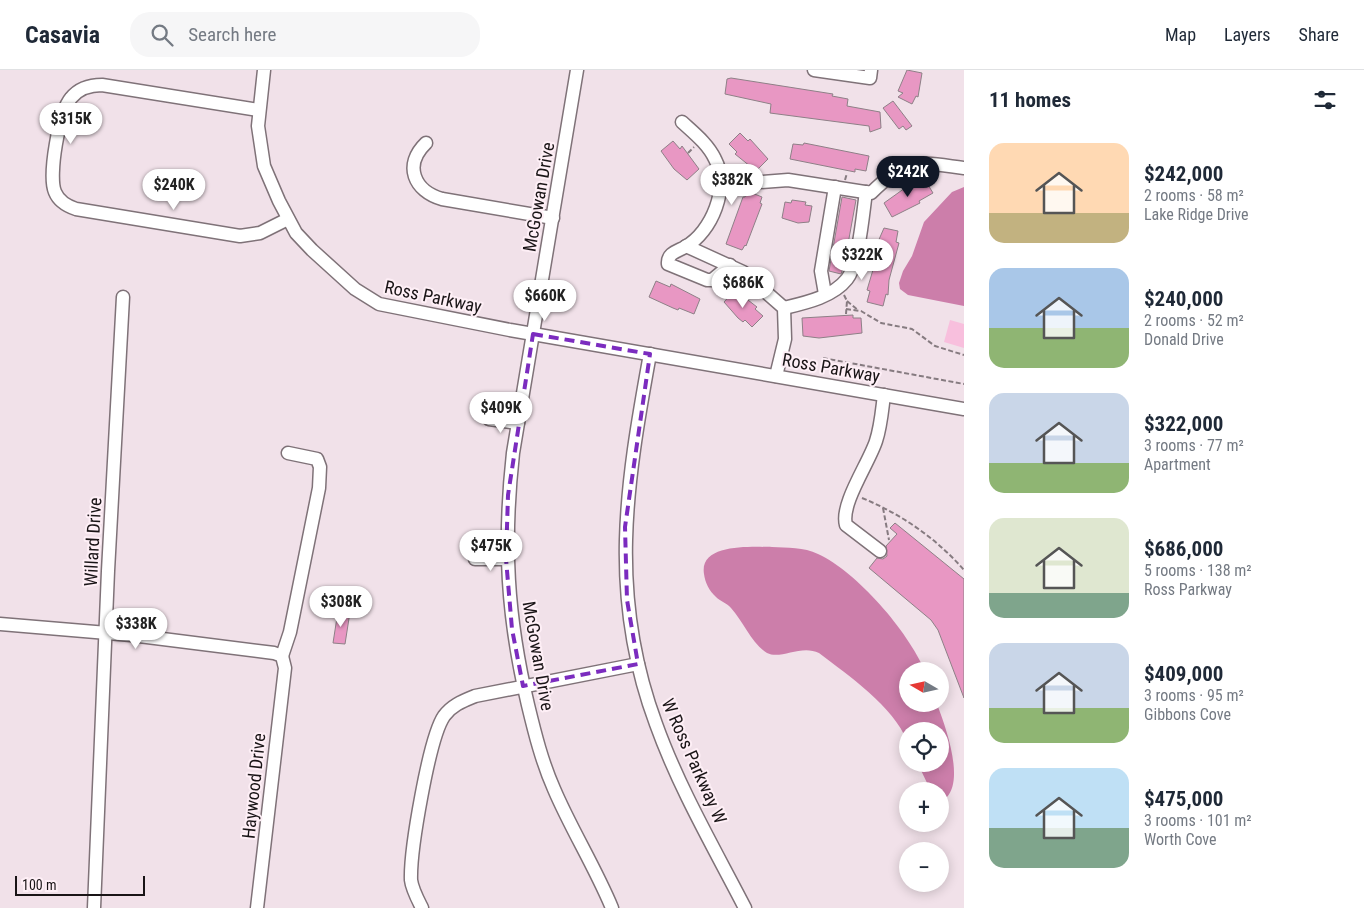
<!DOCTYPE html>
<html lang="en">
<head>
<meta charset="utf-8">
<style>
	body { margin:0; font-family:"Roboto Condensed",sans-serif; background:#f6f6f7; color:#1f2937; height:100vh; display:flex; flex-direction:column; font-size:19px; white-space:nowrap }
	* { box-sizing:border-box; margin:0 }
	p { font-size:16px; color:#747a83 }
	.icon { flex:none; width:28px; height:28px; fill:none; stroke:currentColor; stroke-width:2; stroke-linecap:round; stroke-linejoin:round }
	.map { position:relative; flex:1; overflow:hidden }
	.drawer { display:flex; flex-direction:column; background:#fff; width:400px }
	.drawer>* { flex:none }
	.needle { width:32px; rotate:279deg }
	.buttons { position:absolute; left:899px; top:592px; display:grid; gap:10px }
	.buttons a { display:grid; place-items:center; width:50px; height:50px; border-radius:50%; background:#fff; box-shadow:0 2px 12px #0003; font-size:25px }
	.scale { position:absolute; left:15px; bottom:12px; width:130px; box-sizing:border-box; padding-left:5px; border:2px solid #191416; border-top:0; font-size:14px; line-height:18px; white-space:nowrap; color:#191416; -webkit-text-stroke:4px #feeff6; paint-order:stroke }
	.price { position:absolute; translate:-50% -42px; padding:0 11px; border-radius:18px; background:#fff; color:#222; font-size:16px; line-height:32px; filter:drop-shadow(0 1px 2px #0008) }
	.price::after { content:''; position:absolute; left:50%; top:30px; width:15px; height:11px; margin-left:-8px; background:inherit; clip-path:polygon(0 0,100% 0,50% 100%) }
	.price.on { background:#111827; color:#fff }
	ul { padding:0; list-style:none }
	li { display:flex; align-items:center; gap:15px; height:125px; padding:0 25px }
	li span { display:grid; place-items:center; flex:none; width:140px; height:100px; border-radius:15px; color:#555 }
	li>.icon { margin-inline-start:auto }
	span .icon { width:60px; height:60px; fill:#fffc; stroke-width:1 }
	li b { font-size:21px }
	h2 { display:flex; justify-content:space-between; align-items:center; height:60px; padding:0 25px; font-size:21px }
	header { display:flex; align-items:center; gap:30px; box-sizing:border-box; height:70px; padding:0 25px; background:#fff; border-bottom:1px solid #e0e1e3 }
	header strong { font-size:24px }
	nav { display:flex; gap:28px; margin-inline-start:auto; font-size:18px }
	.search { width:350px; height:45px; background:#f6f6f7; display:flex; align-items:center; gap:12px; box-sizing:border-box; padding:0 18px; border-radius:20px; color:#747a83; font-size:19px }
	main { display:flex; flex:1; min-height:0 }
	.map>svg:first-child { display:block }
	.green { fill:#f8bfdd }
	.water { fill:#cc7eaa }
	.building { fill:#e897c3; stroke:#8e8087 }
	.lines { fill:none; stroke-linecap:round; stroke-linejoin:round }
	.minor-casing { stroke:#7f7278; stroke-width:15 }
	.path { stroke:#867b80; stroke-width:2; stroke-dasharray:5 2.5; stroke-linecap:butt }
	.minor { stroke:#fff; stroke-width:12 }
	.marked { fill:none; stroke:#7b2cbf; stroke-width:4; stroke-dasharray:10 6; stroke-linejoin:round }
	.labels { text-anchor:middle; stroke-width:4; stroke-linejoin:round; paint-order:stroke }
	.street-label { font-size:18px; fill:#191416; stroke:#feeff6 }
</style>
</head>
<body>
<header>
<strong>Casavia</strong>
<div class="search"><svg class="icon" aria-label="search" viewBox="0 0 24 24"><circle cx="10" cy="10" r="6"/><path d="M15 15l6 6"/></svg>Search here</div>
<nav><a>Map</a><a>Layers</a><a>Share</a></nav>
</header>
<main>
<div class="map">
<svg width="964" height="838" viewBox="0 0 964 838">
	<rect width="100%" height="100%" fill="#f1e1e9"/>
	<polygon class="green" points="950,250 964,254 964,278 944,272"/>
	<g class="water">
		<polygon points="964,117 964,236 908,225 900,219 899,213 903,201 912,186 924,152 952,122"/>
		<path d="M772,477C787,478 804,477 818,484C857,502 908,561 925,601H908V634H937C946,658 964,708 947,727L940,726V721H935L928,715L918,694H940V661H908L907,671C894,637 848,605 819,583C801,574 781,590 767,583C752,574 743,551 731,538C727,533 720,531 716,527C709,521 705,512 704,504C699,473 752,477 772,477Z"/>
	</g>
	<g class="building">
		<polygon points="907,0 922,3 918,27 916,26 912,34 898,27 903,23 898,21"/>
		<polygon points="731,8 833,24 832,26 848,29 847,36 880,42 881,58 870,62 869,56 770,43 771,34 725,24 727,9"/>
		<polygon points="893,31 912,56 906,60 903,56 899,59 883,38"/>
		<polygon points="740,63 748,71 750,69 768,89 756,101 735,84 737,82 729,74"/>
		<polygon points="673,71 680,79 682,76 699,99 687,110 674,99 661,81"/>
		<polygon points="804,73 869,86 866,101 855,99 855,102 790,89 793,74 803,75"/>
		<polygon points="925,110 933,123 919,131 920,133 892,147 884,133 905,118 910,116 911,118"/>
		<polygon points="747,121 762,127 760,133 762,134 746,176 745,175 742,180 726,174 743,127 745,127"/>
		<polygon points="842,127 856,130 844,196 841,204 829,201"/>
		<polygon points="792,130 806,132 805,135 812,136 809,152 798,153 782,148 785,132 791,133"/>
		<polygon points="884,158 898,161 896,172 899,173 889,210 888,225 886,224 883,236 867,232 870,221 867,220 878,183 875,183 877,174"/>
		<polygon points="656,211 670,217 671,214 700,229 694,244 679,238 678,240 673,238 649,227"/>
		<polygon points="735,220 757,237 755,239 763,246 752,257 745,250 743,252 738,248 724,232"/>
		<polygon points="853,245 853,248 861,248 862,263 819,268 803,266 802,248"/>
		<polygon points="895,453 964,509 964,628 938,560 931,550 869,498 877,488 883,489 887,486 886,476 897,464 890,458"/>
		<polygon points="338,541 350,542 345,574 333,573"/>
	</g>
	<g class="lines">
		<defs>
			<g id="minor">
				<polyline points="264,0 258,56 264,96 279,131 296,163 312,180 355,219 379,234 510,260 964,339"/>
				<path d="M577,0L513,383C503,474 507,546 528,635C535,664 542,692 554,719C571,759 595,797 612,838"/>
				<polyline points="814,0 870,8 871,0"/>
				<path d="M258,40L102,15C89,15 79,18 71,28C59,42 48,106 55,122C59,132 67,136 76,139L240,166L260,163L288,149"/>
				<path d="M682,52C694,63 708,74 715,89C730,117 712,162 685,177C678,181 667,183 668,194L707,210H712L730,195"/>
				<path d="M426,73C403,95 414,121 442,129L553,148"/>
				<path d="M720,115L788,110L871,123C908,87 915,92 964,98"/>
				<polyline points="686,176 743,202 784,238 785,269 776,306"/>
				<polyline points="825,224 821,201 835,117"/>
				<path d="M784,238C805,233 833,227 847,209C859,194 863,142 866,122"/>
				<path d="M650,284C626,415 608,525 656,654C679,718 714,778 745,838"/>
				<polyline points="489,349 518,353"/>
				<path d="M880,481L846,455C840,434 869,393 876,371C881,356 882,340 884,325"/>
				<polyline points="475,489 506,489"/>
				<polyline points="0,554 131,565 274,583 282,586 285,598 257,838"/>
				<polyline points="282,586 290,562 319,418 320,397 317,389 288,383"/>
				<polyline points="94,838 108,501 123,227"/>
				<path d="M422,838C418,830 412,819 411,810C410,781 429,668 444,646C452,635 463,631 475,626L638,594"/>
			</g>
		</defs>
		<use href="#minor" class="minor-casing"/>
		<g class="path">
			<polyline points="688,83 694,77"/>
			<polyline points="845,110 847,103"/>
			<polyline points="844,225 847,231 846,244"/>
			<polyline points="847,231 858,240"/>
			<polyline points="846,239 861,241 881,253 912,259 935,276 964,285"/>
			<polyline points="823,288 964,314"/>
			<path d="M862,428C901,444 936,468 964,500"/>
			<polyline points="883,438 889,470"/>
		</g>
		<use href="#minor" class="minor"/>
	</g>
	<path class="marked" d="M533,264L650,284L625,457L627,530L638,594L523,616L512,559L506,489L508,425Z"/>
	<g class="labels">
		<g class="street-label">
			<text transform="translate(539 127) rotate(-80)" y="6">McGowan Drive</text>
			<text transform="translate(433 227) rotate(12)" y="6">Ross Parkway</text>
			<text transform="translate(831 298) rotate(10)" y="6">Ross Parkway</text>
			<text transform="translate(93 472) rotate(-87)" y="6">Willard Drive</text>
			<text transform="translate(538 586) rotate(80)" y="6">McGowan Drive</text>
			<text transform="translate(694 691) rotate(66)" y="6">W Ross Parkway W</text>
			<text transform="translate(254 716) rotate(-84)" y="6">Haywood Drive</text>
		</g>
	</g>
</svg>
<div class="buttons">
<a><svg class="needle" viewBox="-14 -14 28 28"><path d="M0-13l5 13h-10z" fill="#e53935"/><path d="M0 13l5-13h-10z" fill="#747a83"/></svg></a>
<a><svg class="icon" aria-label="locate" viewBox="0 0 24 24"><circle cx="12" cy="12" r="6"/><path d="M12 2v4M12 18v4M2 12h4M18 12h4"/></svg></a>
<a>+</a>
<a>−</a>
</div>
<div class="scale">100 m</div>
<b class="price" style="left:71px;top:75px">$315K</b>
<b class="price on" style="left:908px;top:128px">$242K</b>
<b class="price" style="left:732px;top:136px">$382K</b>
<b class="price" style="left:174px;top:141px">$240K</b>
<b class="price" style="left:862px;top:211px">$322K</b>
<b class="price" style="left:743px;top:239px">$686K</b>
<b class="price" style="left:545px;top:252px">$660K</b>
<b class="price" style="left:501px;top:364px">$409K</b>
<b class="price" style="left:491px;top:502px">$475K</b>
<b class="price" style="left:341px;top:558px">$308K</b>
<b class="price" style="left:136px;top:580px">$338K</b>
</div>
<section class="drawer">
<h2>11 homes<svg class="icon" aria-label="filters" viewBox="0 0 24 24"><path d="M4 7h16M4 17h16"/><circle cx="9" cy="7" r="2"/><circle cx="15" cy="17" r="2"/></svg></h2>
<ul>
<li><span style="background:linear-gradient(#ffd9b3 70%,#c2b280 0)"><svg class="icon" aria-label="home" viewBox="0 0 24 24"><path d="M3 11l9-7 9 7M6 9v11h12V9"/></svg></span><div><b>$242,000</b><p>2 rooms · 58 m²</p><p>Lake Ridge Drive</p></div></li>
<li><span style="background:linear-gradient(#a9c7e8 60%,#8fb573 0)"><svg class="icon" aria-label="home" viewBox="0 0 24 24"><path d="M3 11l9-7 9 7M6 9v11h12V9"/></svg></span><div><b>$240,000</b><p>2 rooms · 52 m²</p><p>Donald Drive</p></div></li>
<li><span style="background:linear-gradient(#c9d6e8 70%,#8fb573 0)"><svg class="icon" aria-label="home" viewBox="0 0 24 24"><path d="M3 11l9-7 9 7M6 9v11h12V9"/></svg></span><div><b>$322,000</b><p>3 rooms · 77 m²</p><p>Apartment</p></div></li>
<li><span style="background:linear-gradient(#dfe7d0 75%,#7fa58c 0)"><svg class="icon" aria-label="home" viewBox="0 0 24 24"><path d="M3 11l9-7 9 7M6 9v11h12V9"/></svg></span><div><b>$686,000</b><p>5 rooms · 138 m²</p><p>Ross Parkway</p></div></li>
<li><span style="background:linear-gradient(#c9d6e8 65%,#8fb573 0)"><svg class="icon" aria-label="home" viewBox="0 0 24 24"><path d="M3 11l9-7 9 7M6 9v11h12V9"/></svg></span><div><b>$409,000</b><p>3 rooms · 95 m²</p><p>Gibbons Cove</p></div></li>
<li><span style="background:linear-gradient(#bfe0f5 60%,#7fa58c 0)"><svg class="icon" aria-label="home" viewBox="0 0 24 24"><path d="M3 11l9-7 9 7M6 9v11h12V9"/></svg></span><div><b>$475,000</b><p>3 rooms · 101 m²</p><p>Worth Cove</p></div></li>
</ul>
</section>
</main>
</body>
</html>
